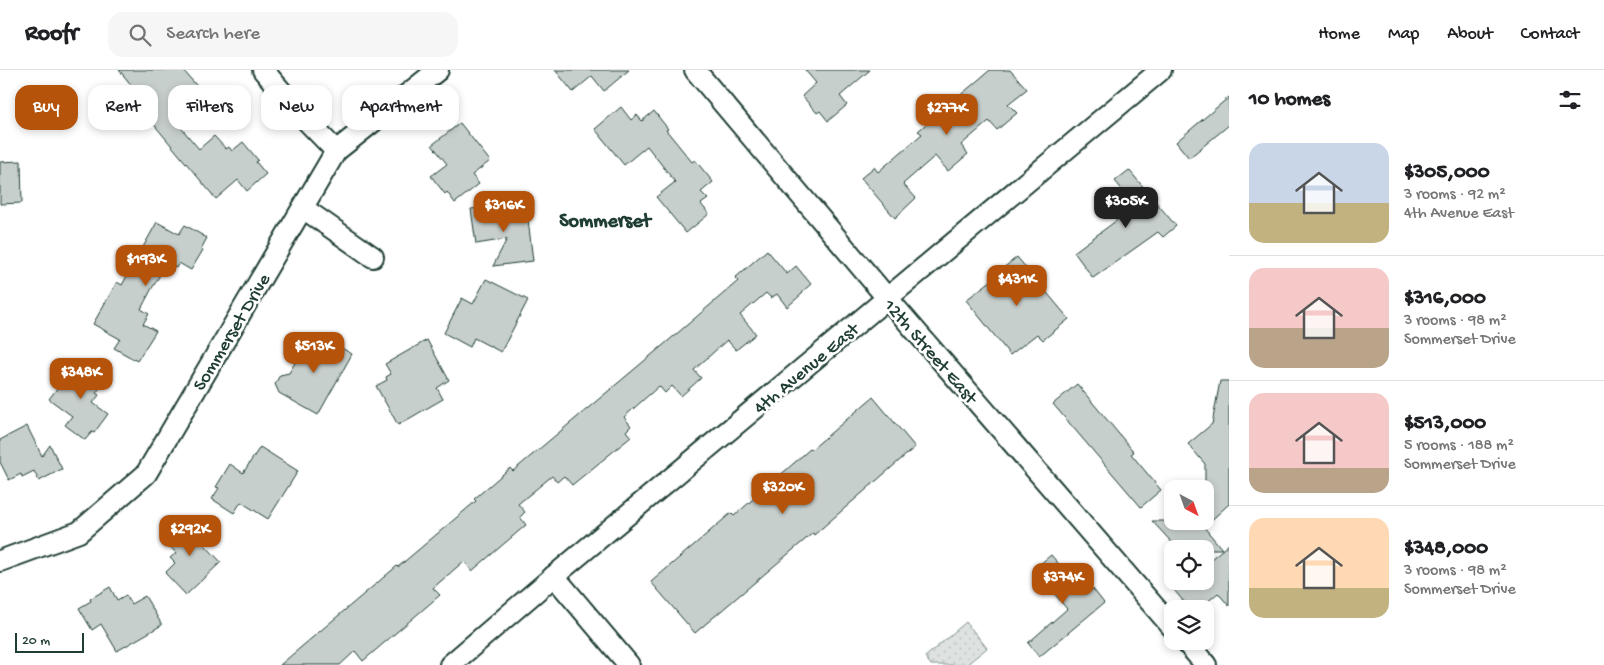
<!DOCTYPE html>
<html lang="en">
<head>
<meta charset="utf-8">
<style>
	body { margin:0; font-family:"Gochi Hand",sans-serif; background:#f6f6f6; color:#202124; height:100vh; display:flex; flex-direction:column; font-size:19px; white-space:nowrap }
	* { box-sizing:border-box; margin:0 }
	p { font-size:16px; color:#757577 }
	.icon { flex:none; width:28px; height:28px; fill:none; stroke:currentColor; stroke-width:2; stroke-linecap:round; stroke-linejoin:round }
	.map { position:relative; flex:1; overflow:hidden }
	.side { display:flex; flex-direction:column; background:#fff; width:375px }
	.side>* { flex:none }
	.top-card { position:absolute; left:15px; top:15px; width:475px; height:45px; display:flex; gap:10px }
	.needle { width:32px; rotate:139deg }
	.fabs { position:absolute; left:1164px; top:410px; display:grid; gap:10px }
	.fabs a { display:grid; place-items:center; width:50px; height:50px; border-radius:10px; background:#fff; box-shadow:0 2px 8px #0003; font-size:25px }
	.scale { position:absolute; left:15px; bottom:12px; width:69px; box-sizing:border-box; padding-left:5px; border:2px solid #1f3d34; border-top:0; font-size:14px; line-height:18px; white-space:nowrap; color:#1f3d34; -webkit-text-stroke:4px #fff; paint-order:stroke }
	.price { position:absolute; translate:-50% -42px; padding:0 11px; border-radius:10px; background:#b45309; color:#fff; font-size:16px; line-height:32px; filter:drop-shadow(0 1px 2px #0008) }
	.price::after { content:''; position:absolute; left:50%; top:30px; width:15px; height:11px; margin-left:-8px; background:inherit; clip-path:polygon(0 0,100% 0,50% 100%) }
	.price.selected { background:#222; color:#fff }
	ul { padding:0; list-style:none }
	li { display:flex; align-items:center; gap:15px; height:125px; padding:0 20px }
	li+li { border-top:1px solid #e0e0e0 }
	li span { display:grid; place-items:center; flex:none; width:140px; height:100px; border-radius:15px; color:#555 }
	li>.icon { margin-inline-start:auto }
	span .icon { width:60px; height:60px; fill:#fffc; stroke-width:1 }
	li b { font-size:21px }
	h2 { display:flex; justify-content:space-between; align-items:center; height:60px; padding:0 20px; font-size:21px }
	.pill { padding:0 18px; border-radius:15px; background:#fff; box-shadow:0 2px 8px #0003; font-size:18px; line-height:45px }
	.pill.selected { background:#b45309; color:#fff }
	header { display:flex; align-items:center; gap:30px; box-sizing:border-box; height:70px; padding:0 25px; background:#fff; border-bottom:1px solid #e0e0e0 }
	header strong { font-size:24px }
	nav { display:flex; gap:28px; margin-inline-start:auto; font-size:18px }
	.search { width:350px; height:45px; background:#f6f6f6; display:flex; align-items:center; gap:12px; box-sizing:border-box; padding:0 18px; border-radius:15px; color:#757577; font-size:19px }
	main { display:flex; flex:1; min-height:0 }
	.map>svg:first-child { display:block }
	.park { fill:url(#park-dots); stroke:#7e908b }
	.building { fill:#c7cfcc; stroke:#1f3d34 }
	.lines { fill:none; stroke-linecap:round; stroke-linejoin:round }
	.street-casing { stroke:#1f3d34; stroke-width:24 }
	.street { stroke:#fff; stroke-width:20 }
	.labels { text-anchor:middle; stroke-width:5; stroke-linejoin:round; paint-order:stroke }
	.street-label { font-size:19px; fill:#1f3d34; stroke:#fff }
	.neighbourhood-label { font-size:20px; font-weight:bold; fill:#1f3d34; stroke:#fff }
</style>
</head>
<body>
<header>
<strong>Roofr</strong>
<div class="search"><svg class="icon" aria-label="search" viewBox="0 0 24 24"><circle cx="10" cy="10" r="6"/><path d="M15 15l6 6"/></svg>Search here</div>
<nav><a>Home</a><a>Map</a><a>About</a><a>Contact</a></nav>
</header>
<main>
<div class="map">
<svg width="1229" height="595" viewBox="0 0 1229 595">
	<defs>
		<pattern id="park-dots" width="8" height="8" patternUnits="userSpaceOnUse" patternTransform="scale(1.25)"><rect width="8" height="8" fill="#dee3e2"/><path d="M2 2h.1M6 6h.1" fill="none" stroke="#bec4c2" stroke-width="1.8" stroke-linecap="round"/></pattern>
	</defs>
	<rect width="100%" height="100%" fill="#fff"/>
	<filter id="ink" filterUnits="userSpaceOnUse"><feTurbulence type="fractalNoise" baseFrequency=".02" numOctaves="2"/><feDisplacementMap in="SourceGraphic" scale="10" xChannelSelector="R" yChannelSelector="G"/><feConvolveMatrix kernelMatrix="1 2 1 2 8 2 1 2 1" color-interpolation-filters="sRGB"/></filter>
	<g filter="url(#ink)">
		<polygon class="park" points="966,552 987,578 966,595 931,595 925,587"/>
		<g class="building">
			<polygon points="119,0 183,0 202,22 172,47 199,79 214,66 226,79 229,77 232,81 243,72 258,90 256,92 266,104 247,121 238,110 216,129 141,39 145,36 130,19 133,17"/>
			<polygon points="555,0 629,0 604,21 592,6 573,22"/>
			<polygon points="805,0 870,0 840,26 847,35 828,51 820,41 817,43 802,26 816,13"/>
			<polygon points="990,0 1010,0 1027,19 1008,34 1017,43 997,60 989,51 961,75 968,84 948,101 935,86 903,114 916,128 895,148 861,108 874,97 878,102 922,64 918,61"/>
			<polygon points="1229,27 1229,55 1189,88 1176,72"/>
			<polygon points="621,37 631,50 637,45 642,51 654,41 668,59 666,60 692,92 695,90 713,112 701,122 708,129 701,134 709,144 686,163 656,127 675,112 647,76 624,95 595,59"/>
			<polygon points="460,53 490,91 472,105 479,114 455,133 447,122 445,124 431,106 447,94 432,75"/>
			<polygon points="21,91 22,133 0,134 0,92"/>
			<polygon points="1129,100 1176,156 1163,167 1158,162 1093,208 1074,182 1136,136 1115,111"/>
			<polygon points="526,133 533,191 493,196 507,169 476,174 471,139 502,135 504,147 519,145"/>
			<polygon points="157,152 179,164 185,155 207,168 201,179 203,180 191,200 179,193 176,198 167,193 151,220 141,239 149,244 143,254 156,261 137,291 114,278 120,269 93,254 117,212 122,215"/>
			<polygon points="767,180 787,204 796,196 811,214 802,222 803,223 787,237 777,224 771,228 766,223 740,245 756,264 736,280 727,270 694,300 701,308 681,326 672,316 665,323 659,316 624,347 631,356 626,361 631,367 572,415 564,406 557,412 552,406 518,434 525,442 520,447 526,455 472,501 464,491 433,518 440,525 363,591 355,581 340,595 280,595 397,496 398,497 476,431 474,429 510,398 513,401 680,261 738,211 735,208"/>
			<polygon points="1017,187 1069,249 1043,270 1037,264 1010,285 966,230 992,210 991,208"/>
			<polygon points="486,209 528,230 501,282 474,268 470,277 444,263 462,228 473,234"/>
			<polygon points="311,265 322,271 324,268 352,284 318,345 279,323 275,314 280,305 289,303"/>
			<polygon points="427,270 449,310 437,318 443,329 398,355 376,316 387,310 386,307 391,304 385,294"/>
			<polygon points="78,291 105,311 96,323 99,325 93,333 108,344 94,363 92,362 85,370 65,355 72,346 49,329"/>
			<polygon points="1220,311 1229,311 1229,434 1205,456 1205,419 1197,418 1205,411 1205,394 1188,374 1212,354"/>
			<polygon points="1077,314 1134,382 1131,384 1161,420 1141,437 1053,334"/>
			<polygon points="873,327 915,377 814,465 813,463 695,563 651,512 731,443 734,446 811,378 812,379"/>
			<polygon points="27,356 42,386 50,375 62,399 39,411 34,401 22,407 21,404 9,410 0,392 0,370"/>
			<polygon points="260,377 298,401 268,449 241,432 234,443 212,429 219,418 216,417 230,394 243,403"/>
			<polygon points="193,450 208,466 202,472 221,492 186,525 165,503 175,493 170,488 176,483 165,471 181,456 184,458"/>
			<polygon points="1152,451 1199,451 1222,479 1178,479"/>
			<polygon points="1229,474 1229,536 1218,523 1199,539 1190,539 1174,520 1185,511 1205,511 1205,494"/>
			<polygon points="1051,485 1085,524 1093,519 1104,533 1039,587 1028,573 1067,539 1034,499"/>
			<polygon points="110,517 117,530 126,525 131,534 145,526 162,555 117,581 101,554 92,560 79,538 91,531 90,529"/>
		</g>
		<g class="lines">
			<defs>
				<g id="street">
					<polyline points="263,0 306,50 336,81"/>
					<polyline points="695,0 888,229 1172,557"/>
					<polyline points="303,138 373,187"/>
					<polyline points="0,491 79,462 146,404 336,81 438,0"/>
					<polyline points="554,506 629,595"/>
					<polyline points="1185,571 1206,595"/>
					<polyline points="450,595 554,506 1161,0"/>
				</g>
			</defs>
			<use href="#street" class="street-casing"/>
			<use href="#street" class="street"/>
		</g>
	</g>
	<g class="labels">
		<g class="street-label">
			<text transform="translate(230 261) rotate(-59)" y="7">Sommerset Drive</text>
			<text transform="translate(932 280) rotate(49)" y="7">12th Street East</text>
			<text transform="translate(805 297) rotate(-40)" y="7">4th Avenue East</text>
		</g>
		<g class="neighbourhood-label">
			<text x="605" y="156">Sommerset</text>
		</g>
	</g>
</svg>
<div class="fabs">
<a><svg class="needle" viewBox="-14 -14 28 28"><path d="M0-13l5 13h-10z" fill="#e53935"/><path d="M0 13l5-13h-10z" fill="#757577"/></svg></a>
<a><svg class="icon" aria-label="locate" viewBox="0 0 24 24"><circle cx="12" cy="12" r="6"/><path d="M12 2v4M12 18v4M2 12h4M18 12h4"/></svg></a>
<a><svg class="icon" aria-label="layers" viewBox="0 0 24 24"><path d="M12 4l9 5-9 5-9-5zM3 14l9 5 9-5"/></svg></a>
</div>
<div class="scale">20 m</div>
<b class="price" style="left:947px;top:66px">$277K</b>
<b class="price selected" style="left:1126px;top:159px">$305K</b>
<b class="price" style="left:504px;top:163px">$316K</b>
<b class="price" style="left:146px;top:217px">$193K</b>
<b class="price" style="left:1017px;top:237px">$431K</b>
<b class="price" style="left:314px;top:304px">$513K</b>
<b class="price" style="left:81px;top:330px">$348K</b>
<b class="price" style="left:783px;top:445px">$320K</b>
<b class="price" style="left:190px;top:487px">$292K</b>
<b class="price" style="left:1063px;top:535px">$374K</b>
<div class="top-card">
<a class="pill selected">Buy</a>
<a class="pill">Rent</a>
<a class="pill">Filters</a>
<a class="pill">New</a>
<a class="pill">Apartment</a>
</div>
</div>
<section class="side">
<h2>10 homes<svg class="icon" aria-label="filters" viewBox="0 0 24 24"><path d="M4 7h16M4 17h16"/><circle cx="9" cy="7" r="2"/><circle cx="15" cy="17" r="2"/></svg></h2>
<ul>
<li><span style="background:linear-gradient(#c9d6e8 60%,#c2b280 0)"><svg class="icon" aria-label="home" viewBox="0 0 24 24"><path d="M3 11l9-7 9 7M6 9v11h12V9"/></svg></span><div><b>$305,000</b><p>3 rooms · 92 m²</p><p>4th Avenue East</p></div></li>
<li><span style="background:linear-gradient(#f6c9c9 60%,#b9a48a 0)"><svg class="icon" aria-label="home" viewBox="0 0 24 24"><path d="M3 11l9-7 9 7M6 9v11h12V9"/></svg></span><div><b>$316,000</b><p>3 rooms · 98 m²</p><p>Sommerset Drive</p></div></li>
<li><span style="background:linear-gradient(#f6c9c9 75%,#b9a48a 0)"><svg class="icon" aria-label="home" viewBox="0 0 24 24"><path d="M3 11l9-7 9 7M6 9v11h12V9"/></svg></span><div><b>$513,000</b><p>5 rooms · 188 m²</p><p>Sommerset Drive</p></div></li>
<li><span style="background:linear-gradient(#ffd9b3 70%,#c2b280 0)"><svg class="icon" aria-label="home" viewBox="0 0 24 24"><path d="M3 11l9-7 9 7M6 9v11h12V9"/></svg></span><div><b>$348,000</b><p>3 rooms · 98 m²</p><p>Sommerset Drive</p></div></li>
</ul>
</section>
</main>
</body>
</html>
